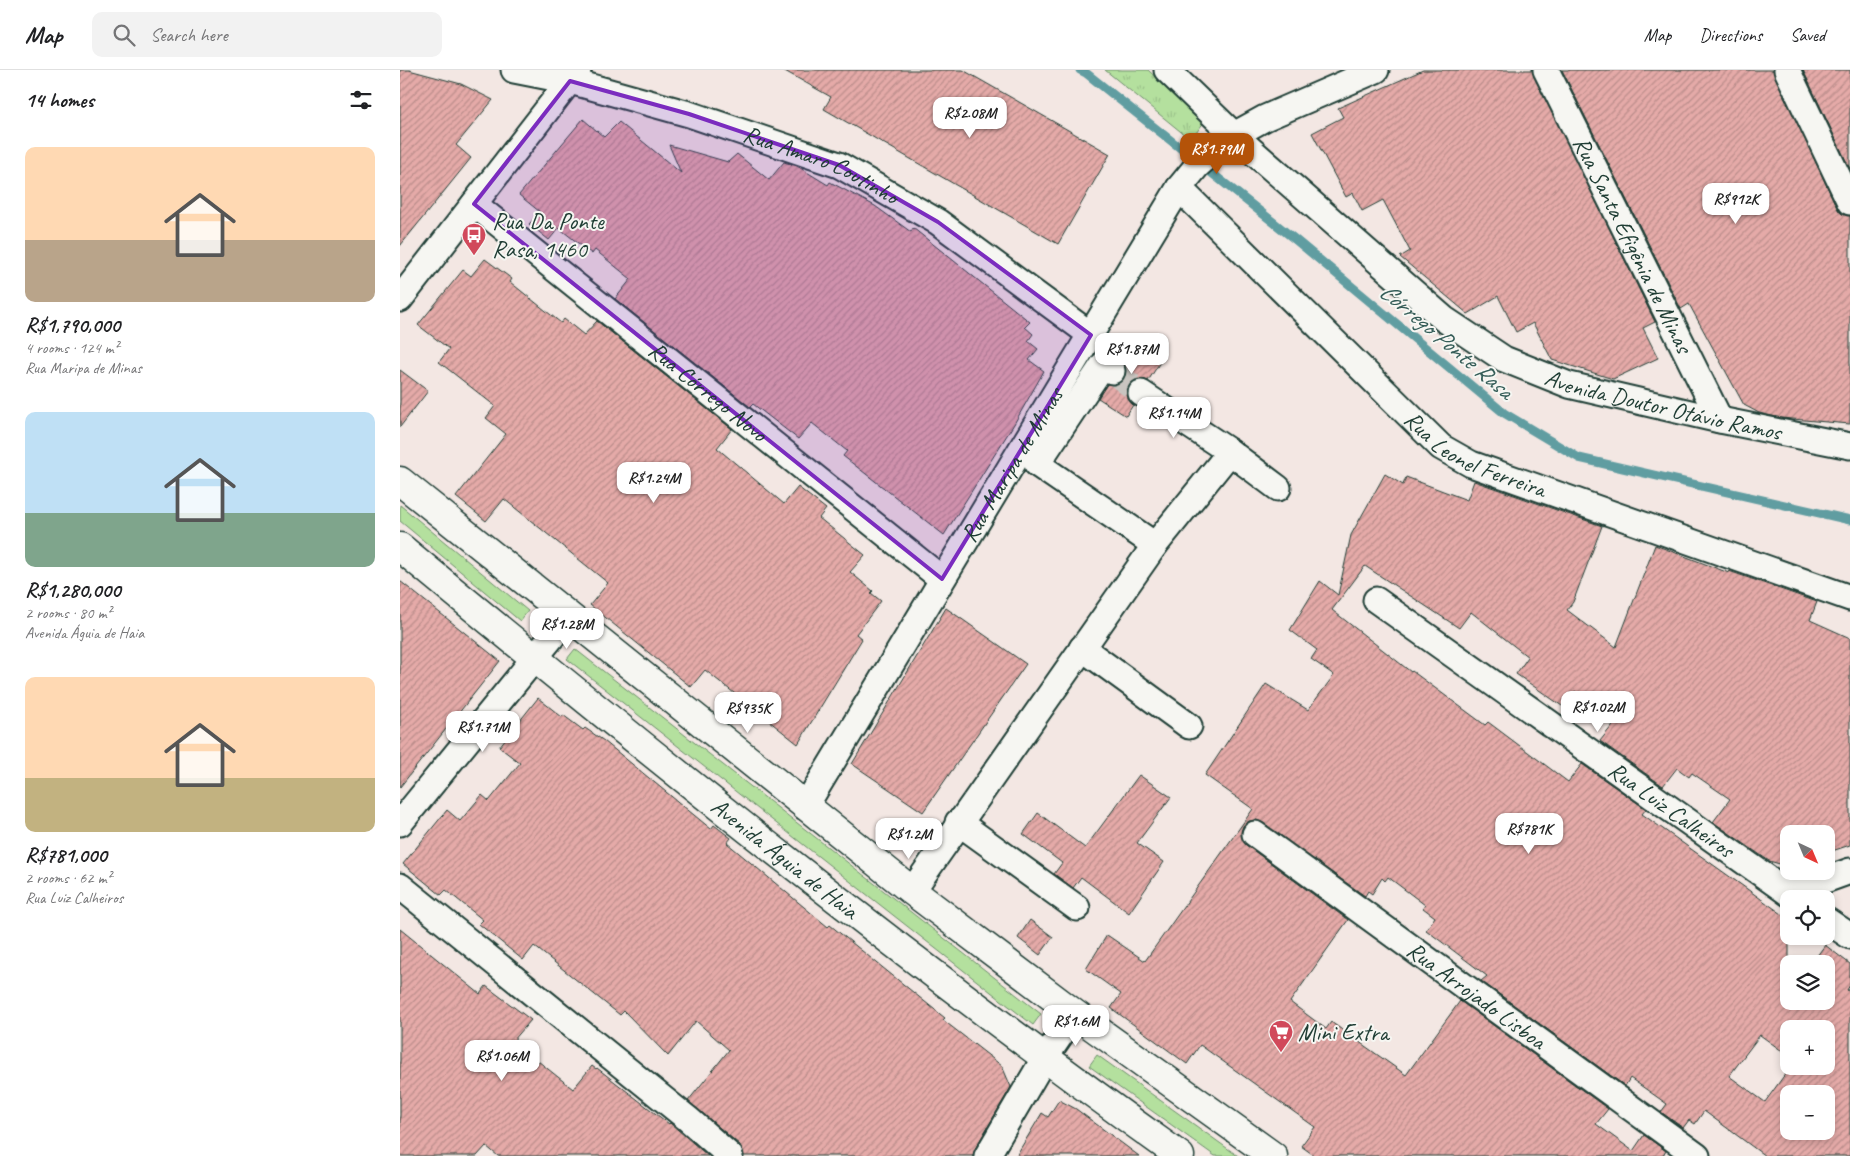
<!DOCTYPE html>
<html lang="en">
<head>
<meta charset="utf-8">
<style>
	body { margin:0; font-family:Caveat,sans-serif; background:#f2f2f2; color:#202124; height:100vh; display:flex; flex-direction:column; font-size:19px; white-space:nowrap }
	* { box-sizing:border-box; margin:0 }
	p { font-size:16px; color:#757577 }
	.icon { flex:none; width:28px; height:28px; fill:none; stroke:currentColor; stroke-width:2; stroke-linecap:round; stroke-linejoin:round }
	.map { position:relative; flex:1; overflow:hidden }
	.side { display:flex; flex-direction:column; background:#fff; width:400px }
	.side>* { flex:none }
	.needle { width:32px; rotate:136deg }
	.controls { position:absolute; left:1380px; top:755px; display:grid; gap:10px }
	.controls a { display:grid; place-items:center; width:55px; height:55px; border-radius:10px; background:#fff; box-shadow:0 2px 8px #0003; font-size:25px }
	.price { position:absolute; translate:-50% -42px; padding:0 11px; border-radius:10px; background:#fff; color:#222; font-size:16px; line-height:32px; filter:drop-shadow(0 1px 2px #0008) }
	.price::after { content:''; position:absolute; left:50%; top:30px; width:15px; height:11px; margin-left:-8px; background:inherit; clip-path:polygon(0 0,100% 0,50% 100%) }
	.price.selected { background:#b45309; color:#fff }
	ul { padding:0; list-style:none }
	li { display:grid; align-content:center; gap:10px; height:265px; padding:0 25px }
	li span { display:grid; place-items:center; height:155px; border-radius:10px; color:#555 }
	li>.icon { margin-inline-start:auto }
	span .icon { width:90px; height:90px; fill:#fffc; stroke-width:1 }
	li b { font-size:21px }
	h2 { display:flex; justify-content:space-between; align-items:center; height:60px; padding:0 25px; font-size:21px }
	header { display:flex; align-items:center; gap:30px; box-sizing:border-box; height:70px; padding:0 25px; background:#fff; border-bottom:1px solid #e0e0e0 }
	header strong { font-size:24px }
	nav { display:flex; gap:28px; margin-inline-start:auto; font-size:18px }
	.search { width:350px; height:45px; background:#f2f2f2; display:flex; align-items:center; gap:12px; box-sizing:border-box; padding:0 18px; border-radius:10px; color:#757577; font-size:19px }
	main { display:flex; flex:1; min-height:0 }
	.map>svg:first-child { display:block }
	.park { fill:url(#park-tufts); stroke:#6a8e69 }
	.garden { fill:#b4e09e; stroke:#6a8e69 }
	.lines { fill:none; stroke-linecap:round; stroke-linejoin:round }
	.stream { stroke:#619da1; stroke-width:9 }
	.building { fill:url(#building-hatch); stroke:#1f3d34; fill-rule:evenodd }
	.street-tunnel { stroke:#c9c5c0; stroke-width:25; stroke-dasharray:25 12; stroke-linecap:butt }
	.street-casing { stroke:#1f3d34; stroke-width:29 }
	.secondary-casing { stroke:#1f3d34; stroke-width:31 }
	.street { stroke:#f6f6f2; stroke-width:25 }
	.secondary { stroke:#f6f6f2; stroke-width:28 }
	.marked { fill:#7b2cbf; fill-opacity:0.2; stroke:#7b2cbf; stroke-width:4; stroke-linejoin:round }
	.labels { text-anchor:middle; stroke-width:4; stroke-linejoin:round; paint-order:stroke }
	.street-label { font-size:24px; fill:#1f3d34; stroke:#f6f6f2 }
	.poi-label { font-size:24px; fill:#1f3d34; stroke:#f6f6f2; text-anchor:start }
	.water-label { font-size:25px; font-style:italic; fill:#355d58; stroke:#f6f6f2 }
</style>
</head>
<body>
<header>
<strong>Map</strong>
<div class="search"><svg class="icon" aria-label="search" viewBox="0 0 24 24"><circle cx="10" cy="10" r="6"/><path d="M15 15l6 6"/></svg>Search here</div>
<nav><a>Map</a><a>Directions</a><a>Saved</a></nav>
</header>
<main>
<section class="side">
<h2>14 homes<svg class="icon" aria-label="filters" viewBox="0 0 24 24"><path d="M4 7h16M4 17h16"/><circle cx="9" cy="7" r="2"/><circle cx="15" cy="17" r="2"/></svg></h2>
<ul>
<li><span style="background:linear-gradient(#ffd9b3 60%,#b9a48a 0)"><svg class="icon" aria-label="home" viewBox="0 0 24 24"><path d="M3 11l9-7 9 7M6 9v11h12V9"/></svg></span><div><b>R$1,790,000</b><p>4 rooms · 124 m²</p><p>Rua Maripa de Minas</p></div></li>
<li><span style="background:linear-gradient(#bfe0f5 65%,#7fa58c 0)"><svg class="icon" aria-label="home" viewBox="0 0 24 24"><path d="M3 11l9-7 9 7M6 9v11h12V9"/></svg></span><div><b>R$1,280,000</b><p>2 rooms · 80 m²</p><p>Avenida Águia de Haia</p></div></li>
<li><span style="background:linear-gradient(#ffd9b3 65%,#c2b280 0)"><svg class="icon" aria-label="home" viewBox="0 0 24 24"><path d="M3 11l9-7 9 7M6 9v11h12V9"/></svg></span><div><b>R$781,000</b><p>2 rooms · 62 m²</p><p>Rua Luiz Calheiros</p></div></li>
</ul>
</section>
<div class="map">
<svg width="1450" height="1086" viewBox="0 0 1450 1086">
	<defs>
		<pattern id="park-tufts" width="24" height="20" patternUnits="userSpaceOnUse" patternTransform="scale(1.25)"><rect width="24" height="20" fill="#b4e09e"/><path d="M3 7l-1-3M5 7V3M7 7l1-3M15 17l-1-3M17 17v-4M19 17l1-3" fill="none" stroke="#9ac189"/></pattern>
		<pattern id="building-hatch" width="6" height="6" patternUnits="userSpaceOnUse" patternTransform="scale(1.25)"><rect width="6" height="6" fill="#e5aaa8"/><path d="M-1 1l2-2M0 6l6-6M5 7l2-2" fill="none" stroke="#b98c8a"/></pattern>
	</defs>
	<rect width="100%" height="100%" fill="#f3e7e3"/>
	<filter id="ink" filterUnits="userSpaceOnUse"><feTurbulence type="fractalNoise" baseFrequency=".02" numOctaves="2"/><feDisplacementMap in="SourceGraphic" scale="10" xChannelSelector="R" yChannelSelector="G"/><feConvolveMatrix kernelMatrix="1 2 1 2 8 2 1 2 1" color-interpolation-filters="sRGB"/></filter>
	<g filter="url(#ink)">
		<polygon class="park" points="705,0 748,0 804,52 791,70"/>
		<g class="garden">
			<polygon points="0,435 128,541 120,551 0,451"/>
			<polygon points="175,579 641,944 633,955 167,589"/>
			<polygon points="697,985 838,1086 815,1086 689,996"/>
		</g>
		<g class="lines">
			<polyline class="stream" points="680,0 686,3 897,171 1104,343 1179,388 1450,450"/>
		</g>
		<g class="building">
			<polygon points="0,0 9,0 61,14 93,30 56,75 71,88 0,176"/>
			<polygon points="383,0 563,0 710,84 658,174 424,39 431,27"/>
			<polygon points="1023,0 1132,0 1255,252 1243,258 1258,288 1213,309 1152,290 1133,253 1116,262 1098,226 1068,244 1000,187 1010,181 983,130 962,141 953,123 946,127 912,63 943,47 938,38"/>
			<polygon points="1162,0 1373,0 1437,138 1442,144 1450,146 1450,354 1381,348 1359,343 1344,335 1289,234 1281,239"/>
			<polygon points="1403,0 1450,0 1450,99"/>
			<polygon points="183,49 204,67 219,52 281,103 269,75 328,92 337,84 369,110 384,92 397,96 428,115 430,112 475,136 511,162 513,158 630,252 625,257 633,264 628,271 638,279 629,290 644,301 614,354 544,465 443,386 447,381 412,353 398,369 353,334 350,337 215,229 231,209 195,180 192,184 159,158 149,170 129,154 140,142 119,125"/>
			<polygon points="85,189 112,209 110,212 161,253 164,249 184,265 197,251 332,359 317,378 384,434 398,417 426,439 419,448 465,485 450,502 473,521 471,523 481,531 456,564 462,569 398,674 305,600 291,617 190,535 208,513 104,429 86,451 56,427 106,364 86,348 95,336 39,292 49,279 18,255 63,200 71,206"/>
			<polygon points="734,267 764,286 748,311 735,310 729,316 728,329 733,335 726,346 698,328 707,314 718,314 724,309 725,295 720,289"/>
			<polygon points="0,300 28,321 0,357"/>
			<path d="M985,404L1003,415L1006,407L1067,430L1074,411L1202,456L1173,532L1167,540L1216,577L1255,475L1329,503V501L1417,532L1410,550L1450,568V775L1426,783V764H1389L1387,796L1369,791L1313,752L1330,729L1292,703L1289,707L1277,698L1263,716L1200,671L1216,651L1175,621L1162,636L1116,604L1128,587L1071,542L1059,558L965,496L932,540L1011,602L1012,601L1085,655L1088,652L1168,712L1182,694L1246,739L1242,744L1389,849V931H1426V894H1411L1425,875L1450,894V915L1447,920L1450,922V1086H1365L1304,1041L1295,1054L1289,1050L1283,1058L1261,1042L1267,1034L1230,1008L1225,1016L1081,911L1087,906L1026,860L1035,847L1023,838L1025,835L988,807L985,811L982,808L972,824L968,821L965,826L857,750L849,751L843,756L841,763L846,775L948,850L890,932L926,959L931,952L1006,1005L1060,931L1208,1039L1196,1054L1233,1081L1244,1065L1266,1081L1263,1086H915L901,1076L915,1057L800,975L787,994L711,938L721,924L686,899L707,865L745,891L853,739L805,705L866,614L908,640L934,605L911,589L917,580L890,560L920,511L938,525L951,465ZM1389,959H1426V996H1391L1365,1032L1329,1006L1360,965L1389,986ZM1389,1024H1426V1061H1389Z"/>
			<polygon points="0,511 100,591 0,717"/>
			<polygon points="546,538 626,594 523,742 452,694"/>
			<polygon points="138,628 162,647 163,645 183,660 185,658 204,671 311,759 314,755 331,768 327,773 428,857 430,855 545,948 543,950 602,996 611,1017 575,1079 573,1086 344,1086 340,1075 288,1031 329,980 296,951 268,986 224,941 220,945 134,876 123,890 79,854 83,850 46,820 41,825 3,794 47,740 60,751 82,725 89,731 120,693 99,677"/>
			<polygon points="739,705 771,727 737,773 764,792 729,843 681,807 673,818 654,804 662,793 623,764 638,743 685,778"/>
			<polygon points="630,850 653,867 640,885 618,868"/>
			<polygon points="0,859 80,924 86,916 131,950 113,971 173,1019 192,996 196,999 197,998 269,1054 270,1053 308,1086 98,1086 86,1076 77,1086 0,1086"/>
			<polygon points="659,1030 676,1039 739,1086 616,1086 642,1043 648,1047"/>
		</g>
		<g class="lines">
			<polyline class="street-tunnel" points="712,301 741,323"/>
			<defs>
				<g id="street">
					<path id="s1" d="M114,0L170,11L289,44L439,95L538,152L691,265"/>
					<path id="s2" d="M767,0L834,65L1044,249L1104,289L1169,315L1320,350L1450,376"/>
					<path id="s3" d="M1146,0L1320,350"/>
					<polyline points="1387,0 1450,132"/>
					<path id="s4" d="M779,118L1041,377L1071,394L1450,528"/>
					<path id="s5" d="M74,134L542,509"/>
					<polyline points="0,229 178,0"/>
					<polyline points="712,301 703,295 637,394 755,475"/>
					<polyline points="741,323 830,382 878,418"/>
					<path id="s6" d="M976,530L1397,829"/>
					<polyline points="682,578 789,656"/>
					<path id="s7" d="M405,737L779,118L797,96L825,70L865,48L976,0"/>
					<polyline points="558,752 677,838"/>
					<polyline points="0,753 169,546"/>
					<path id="s8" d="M855,764L1297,1086"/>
					<polyline points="0,816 288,1049 330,1086"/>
					<polyline points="512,821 755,475 830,382"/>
					<polyline points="1389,823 1450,801"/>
					<polyline points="1426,850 1450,866"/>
					<polyline points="587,1086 644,989 675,944"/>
				</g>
				<g id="secondary">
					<polyline points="0,411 512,821 675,944 873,1086"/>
					<path id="s9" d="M0,477C253,687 512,894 780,1086"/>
				</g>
			</defs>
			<use href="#street" class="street-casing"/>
			<use href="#secondary" class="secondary-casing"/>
			<use href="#street" class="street"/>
			<use href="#secondary" class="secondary"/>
		</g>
	</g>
	<path class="marked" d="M170,11L289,44L439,95L538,152L691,265L542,509L74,134Z"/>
	<defs>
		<symbol id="bus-pin" viewBox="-11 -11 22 30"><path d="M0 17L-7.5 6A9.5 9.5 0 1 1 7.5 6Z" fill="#d1495b" stroke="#f6f6f2"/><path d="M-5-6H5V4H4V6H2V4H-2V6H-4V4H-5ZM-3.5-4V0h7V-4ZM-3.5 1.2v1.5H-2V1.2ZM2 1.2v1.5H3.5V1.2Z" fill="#fff"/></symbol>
		<symbol id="supermarket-pin" viewBox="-11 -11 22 30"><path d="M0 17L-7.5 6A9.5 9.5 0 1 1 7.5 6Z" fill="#d1495b" stroke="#f6f6f2"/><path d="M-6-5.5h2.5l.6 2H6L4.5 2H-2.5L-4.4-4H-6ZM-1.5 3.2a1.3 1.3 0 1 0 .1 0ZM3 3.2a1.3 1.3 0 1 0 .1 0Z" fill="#fff"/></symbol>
	</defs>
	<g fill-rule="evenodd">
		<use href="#bus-pin" x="60" y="151" width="28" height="38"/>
		<use href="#supermarket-pin" x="867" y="948" width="28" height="38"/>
	</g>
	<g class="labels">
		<g class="street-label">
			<text dy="8" stroke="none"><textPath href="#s1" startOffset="322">Rua Amaro Coutinho</textPath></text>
			<text dy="8" stroke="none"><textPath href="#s3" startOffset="195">Rua Santa Efigênia de Minas</textPath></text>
			<text dy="8" stroke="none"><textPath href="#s5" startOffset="300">Rua Córrego Novo</textPath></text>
			<text dy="8" stroke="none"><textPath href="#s2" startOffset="611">Avenida Doutor Otávio Ramos</textPath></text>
			<text dy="8" stroke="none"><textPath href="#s4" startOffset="402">Rua Leonel Ferreira</textPath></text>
			<text dy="8" stroke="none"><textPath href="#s7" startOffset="400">Rua Maripa de Minas</textPath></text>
			<text dy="8" stroke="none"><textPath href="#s6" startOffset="362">Rua Luiz Calheiros</textPath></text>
			<text dy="8" stroke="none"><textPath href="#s9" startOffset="495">Avenida Águia de Haia</textPath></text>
			<text dy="8" stroke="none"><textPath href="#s8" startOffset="274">Rua Arrojado Lisboa</textPath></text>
		</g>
		<g class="poi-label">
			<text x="92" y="159">Rua Da Ponte<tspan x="92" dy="28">Rasa, 1460</tspan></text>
			<text x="898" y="970">Mini Extra</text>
		</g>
		<g class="water-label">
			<text transform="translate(1047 270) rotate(40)" y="9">Córrego Ponte Rasa</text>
		</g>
	</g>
</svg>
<div class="controls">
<a><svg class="needle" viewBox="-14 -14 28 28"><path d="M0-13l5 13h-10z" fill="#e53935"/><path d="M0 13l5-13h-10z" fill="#757577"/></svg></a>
<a><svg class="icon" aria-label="locate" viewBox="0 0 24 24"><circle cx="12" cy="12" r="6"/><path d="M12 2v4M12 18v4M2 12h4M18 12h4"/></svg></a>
<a><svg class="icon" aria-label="layers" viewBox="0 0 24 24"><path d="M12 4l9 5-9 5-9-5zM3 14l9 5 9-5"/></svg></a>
<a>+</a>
<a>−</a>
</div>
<b class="price" style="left:570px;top:69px">R$2.08M</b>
<b class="price selected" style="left:817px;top:105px">R$1.79M</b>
<b class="price" style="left:1336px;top:155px">R$912K</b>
<b class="price" style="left:732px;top:305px">R$1.87M</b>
<b class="price" style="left:774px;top:369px">R$1.14M</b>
<b class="price" style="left:254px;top:434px">R$1.24M</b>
<b class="price" style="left:167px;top:580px">R$1.28M</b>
<b class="price" style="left:1198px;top:663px">R$1.02M</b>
<b class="price" style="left:348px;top:664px">R$935K</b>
<b class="price" style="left:83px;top:683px">R$1.71M</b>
<b class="price" style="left:1129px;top:785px">R$781K</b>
<b class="price" style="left:509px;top:790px">R$1.2M</b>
<b class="price" style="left:676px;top:977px">R$1.6M</b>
<b class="price" style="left:102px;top:1012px">R$1.06M</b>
</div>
</main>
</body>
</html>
